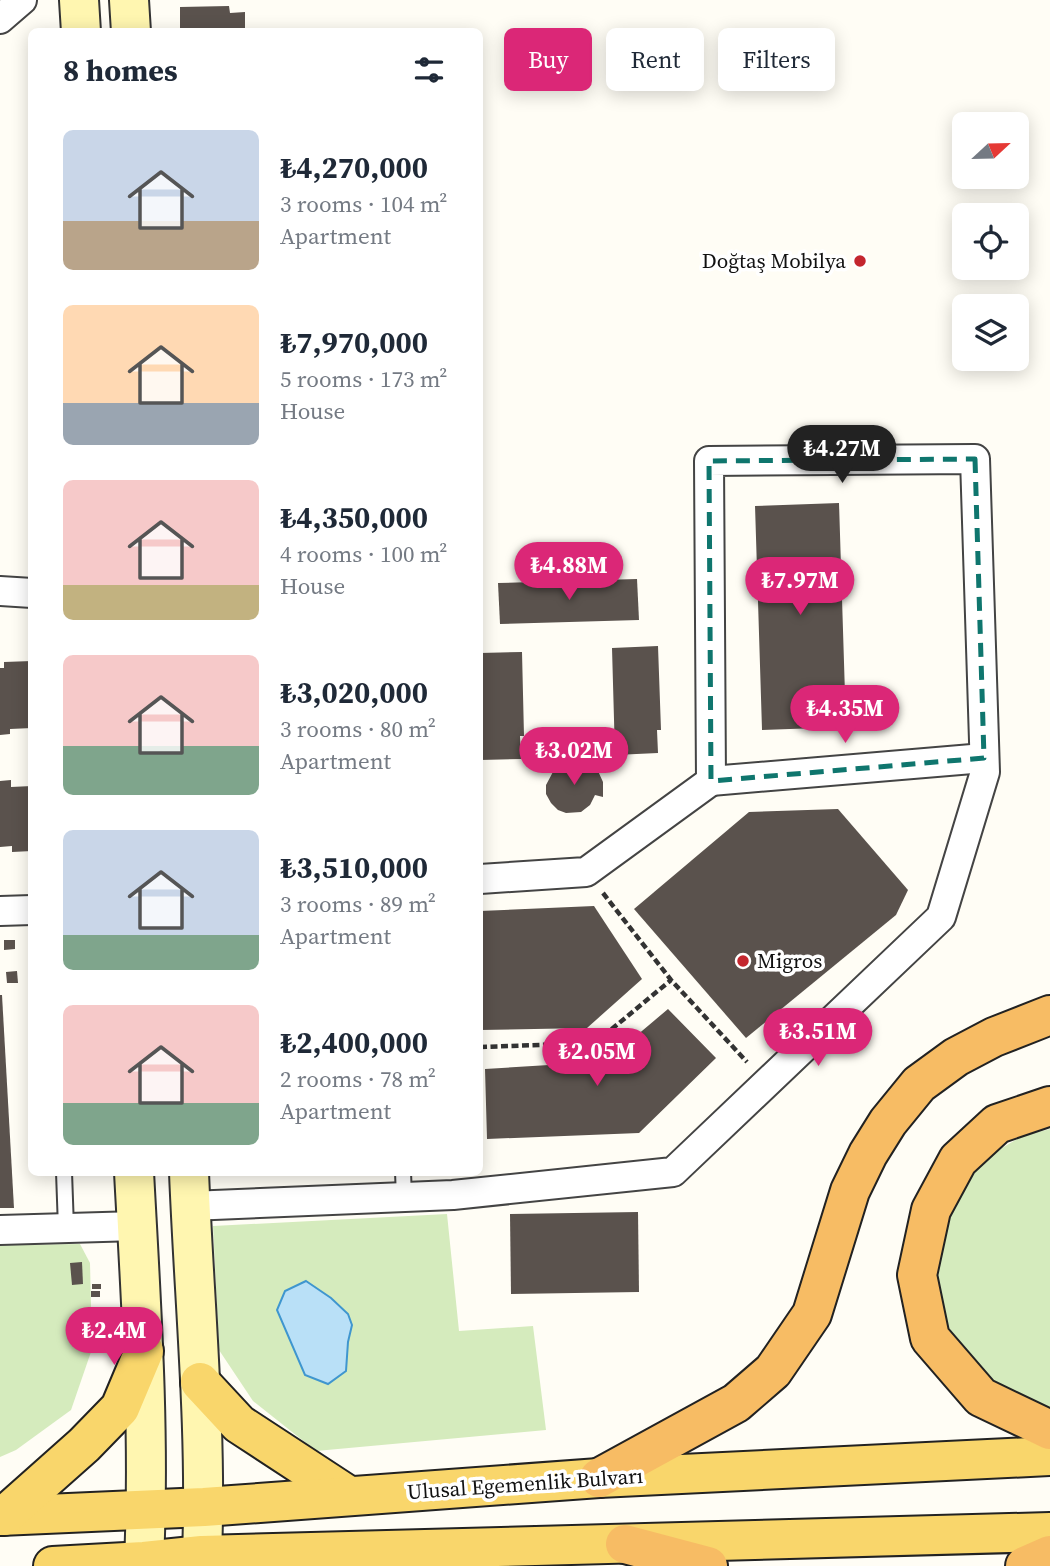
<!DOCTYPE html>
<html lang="en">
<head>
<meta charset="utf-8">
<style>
	body { margin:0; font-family:"Source Serif 4",serif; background:#f2f2f3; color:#1f2937; height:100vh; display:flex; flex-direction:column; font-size:26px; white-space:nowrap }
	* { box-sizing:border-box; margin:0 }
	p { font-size:23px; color:#747a83 }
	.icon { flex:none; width:38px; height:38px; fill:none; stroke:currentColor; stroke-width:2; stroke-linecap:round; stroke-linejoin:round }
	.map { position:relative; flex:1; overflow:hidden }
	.side { position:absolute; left:28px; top:28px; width:455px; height:1148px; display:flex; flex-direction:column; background:#fff; border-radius:10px; box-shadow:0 4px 18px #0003 }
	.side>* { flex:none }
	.banner { position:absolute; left:504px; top:28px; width:441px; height:63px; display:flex; gap:14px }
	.needle { width:46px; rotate:68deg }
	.buttons { position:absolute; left:952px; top:112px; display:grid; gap:14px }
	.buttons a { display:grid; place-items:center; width:77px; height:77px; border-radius:10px; background:#fff; box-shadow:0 4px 18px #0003; font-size:35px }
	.price { position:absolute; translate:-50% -60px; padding:0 16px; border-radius:24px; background:#db2777; color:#fff; font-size:23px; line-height:46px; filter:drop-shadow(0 2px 4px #0008) }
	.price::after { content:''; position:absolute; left:50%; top:42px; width:21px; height:16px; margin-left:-10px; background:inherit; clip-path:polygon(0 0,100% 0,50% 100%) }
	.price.selected { background:#222; color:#fff }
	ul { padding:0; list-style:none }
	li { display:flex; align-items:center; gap:21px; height:175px; padding:0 35px }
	li span { display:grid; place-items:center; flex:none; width:196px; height:140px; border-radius:10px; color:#555 }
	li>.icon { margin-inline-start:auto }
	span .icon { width:84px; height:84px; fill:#fffc; stroke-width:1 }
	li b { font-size:30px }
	h2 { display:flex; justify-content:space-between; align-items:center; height:84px; padding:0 35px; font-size:30px }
	.chip { padding:0 24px; border-radius:10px; background:#fff; box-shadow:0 4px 18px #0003; font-size:24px; line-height:63px }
	.chip.selected { background:#db2777; color:#fff }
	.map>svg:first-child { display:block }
	.green { fill:#d5ebbd }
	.water { fill:#b9e0f7; stroke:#3f96cf; stroke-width:2 }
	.building { fill:#5a524d }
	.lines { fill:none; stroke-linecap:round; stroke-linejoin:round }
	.service-casing { stroke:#444; stroke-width:18 }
	.minor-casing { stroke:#444; stroke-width:32 }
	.secondary-casing { stroke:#333; stroke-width:42 }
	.primary-casing { stroke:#222; stroke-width:42 }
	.trunk-casing { stroke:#222; stroke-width:42 }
	.path { stroke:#333; stroke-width:4.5; stroke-dasharray:7 3.5; stroke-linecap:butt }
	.service { stroke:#fff; stroke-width:14 }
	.minor { stroke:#fff; stroke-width:28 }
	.secondary { stroke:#fff6b0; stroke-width:38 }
	.primary { stroke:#f9d66b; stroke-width:38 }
	.trunk { stroke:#f7bc64; stroke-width:38 }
	.marked { fill:none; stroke:#0f766e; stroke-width:5; stroke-dasharray:14 9; stroke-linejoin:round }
	.poi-dot { fill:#c4262e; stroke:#fff; stroke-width:2.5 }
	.labels { text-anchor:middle; stroke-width:7; stroke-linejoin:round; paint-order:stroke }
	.poi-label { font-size:21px; fill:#111; stroke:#fff; text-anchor:end }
	.street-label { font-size:21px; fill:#111; stroke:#fff }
</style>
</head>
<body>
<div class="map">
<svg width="1050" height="1566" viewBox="0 0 1050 1566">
	<rect width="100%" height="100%" fill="#fffdf5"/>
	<g class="green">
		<polygon points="1050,1129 1050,1409 1026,1402 991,1385 970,1365 946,1322 933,1274 943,1217 980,1161 1022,1136"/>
		<polygon points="447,1214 459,1331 533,1326 546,1430 316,1451 253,1401 219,1350 213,1226"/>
		<polygon points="80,1244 90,1263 92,1349 71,1410 16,1450 0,1457 0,1245"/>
	</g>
	<polygon class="water" points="306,1281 331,1298 348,1314 352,1325 348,1342 346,1371 328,1384 305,1375 277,1310 285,1291"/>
	<g class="building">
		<polygon points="229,6 230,13 245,12 245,32 180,32 180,7"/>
		<polygon points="839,503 846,727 762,730 755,506"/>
		<polygon points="637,579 639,620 500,624 498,583"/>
		<polygon points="658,646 661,730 657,730 658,753 615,755 612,648"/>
		<polygon points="522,652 524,736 520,736 521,759 480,760 480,653"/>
		<polygon points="32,661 32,728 10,729 10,734 0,735 0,668 4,668 4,662"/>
		<polygon points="577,757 588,761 598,771 603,782 603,797 595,795 590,805 581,812 566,813 558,810 551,803 546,794 546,785 554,770 564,764 575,764"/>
		<polygon points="11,780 11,787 32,786 32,851 12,852 12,846 0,847 0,781"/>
		<polygon points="838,809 908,890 896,915 746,1038 634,909 749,812"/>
		<polygon points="594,906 642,979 587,1028 480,1030 480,911"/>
		<polygon points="4,940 15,940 15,949 4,950"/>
		<polygon points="17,971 18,983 7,983 6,972"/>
		<polygon points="0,995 2,995 14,1208 0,1208"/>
		<polygon points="668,1009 716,1058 639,1133 487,1139 485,1069 598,1062 623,1047"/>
		<polygon points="638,1212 639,1292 511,1294 510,1214"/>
		<polygon points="82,1262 83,1284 72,1285 70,1263"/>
		<rect x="92" y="1284" width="9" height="5"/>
		<rect x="91" y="1291" width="9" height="6"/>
		<polygon points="91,1319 100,1319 100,1324 91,1325"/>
	</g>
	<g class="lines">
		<defs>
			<g id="service">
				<polyline points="64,1172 66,1228"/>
				<polyline points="403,1172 404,1197"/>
			</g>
			<g id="minor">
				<polyline points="0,19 22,0"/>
				<polyline points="0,591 32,593"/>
				<polyline points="711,781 984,758"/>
				<polyline points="0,911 32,910"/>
				<polyline points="190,1206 453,1195 673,1172 941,917 985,772 975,459 709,461 711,781 586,872 480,879"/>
				<polyline points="0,1230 137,1226"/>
			</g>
			<g id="secondary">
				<polyline points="79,0 81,32"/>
				<polyline points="129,0 131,32"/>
				<path d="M134,1172C141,1302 150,1432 144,1561"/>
				<path d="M189,1172C194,1300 207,1428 202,1555"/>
			</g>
			<g id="primary">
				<polyline points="200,1382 239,1424 349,1496"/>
				<polyline points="0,1516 204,1507 599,1478 1050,1456"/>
				<polyline points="4,1516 84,1445 120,1408 144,1351"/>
				<polyline points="53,1566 144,1561 202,1555 1050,1532"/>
			</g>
			<g id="trunk">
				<polyline points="1050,1106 997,1124 958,1160 931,1210 917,1275 930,1338 981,1397 1050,1430"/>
				<polyline points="599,1478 736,1403 773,1371 812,1314 850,1191 868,1154 888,1122 919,1084 956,1057 994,1037 1050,1015"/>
				<polyline points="625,1544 708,1566"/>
				<polyline points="1025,1566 1050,1555"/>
			</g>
		</defs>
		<use href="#service" class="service-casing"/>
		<use href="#minor" class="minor-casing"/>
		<use href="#secondary" class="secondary-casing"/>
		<use href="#primary" class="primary-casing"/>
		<use href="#trunk" class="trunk-casing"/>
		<g class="path">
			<polyline points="603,893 671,980 747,1062"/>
			<polyline points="480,1047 595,1043 671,980"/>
		</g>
		<use href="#service" class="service"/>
		<use href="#minor" class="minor"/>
		<use href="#secondary" class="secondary"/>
		<use href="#primary" class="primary"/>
		<use href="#trunk" class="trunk"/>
	</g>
	<path class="marked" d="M975,459L984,758L711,781L709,461Z"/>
	<g class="poi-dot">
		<circle cx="860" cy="261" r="7"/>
		<circle cx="743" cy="961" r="7"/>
	</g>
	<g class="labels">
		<g class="poi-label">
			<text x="846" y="268">Doğtaş Mobilya</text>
			<text x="757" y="968" text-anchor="start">Migros</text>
		</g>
		<g class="street-label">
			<text transform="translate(525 1484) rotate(-4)" y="7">Ulusal Egemenlik Bulvarı</text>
		</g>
	</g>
</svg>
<div class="buttons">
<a><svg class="needle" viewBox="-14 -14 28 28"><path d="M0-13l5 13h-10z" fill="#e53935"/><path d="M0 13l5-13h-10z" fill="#747a83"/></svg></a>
<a><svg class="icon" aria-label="locate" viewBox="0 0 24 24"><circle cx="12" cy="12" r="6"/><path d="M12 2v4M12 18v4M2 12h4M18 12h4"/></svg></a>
<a><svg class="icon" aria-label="layers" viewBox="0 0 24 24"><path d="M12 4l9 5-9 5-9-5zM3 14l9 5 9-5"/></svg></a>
</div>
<b class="price selected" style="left:842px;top:485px">₺4.27M</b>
<b class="price" style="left:569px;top:602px">₺4.88M</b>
<b class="price" style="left:800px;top:617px">₺7.97M</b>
<b class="price" style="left:845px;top:745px">₺4.35M</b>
<b class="price" style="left:574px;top:787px">₺3.02M</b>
<b class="price" style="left:818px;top:1068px">₺3.51M</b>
<b class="price" style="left:597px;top:1088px">₺2.05M</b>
<b class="price" style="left:114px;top:1367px">₺2.4M</b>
<div class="banner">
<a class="chip selected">Buy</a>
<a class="chip">Rent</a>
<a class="chip">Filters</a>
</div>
<section class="side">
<h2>8 homes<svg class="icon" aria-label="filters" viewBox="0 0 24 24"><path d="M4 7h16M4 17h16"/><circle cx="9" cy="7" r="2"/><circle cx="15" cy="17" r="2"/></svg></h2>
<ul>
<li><span style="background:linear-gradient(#c9d6e8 65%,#b9a48a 0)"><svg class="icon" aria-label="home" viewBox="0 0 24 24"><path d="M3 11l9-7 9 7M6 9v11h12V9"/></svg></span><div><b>₺4,270,000</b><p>3 rooms · 104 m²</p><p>Apartment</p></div></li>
<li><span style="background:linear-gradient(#ffd9b3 70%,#9aa5b1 0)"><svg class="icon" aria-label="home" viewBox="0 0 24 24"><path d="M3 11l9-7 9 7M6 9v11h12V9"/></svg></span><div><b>₺7,970,000</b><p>5 rooms · 173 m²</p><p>House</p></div></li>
<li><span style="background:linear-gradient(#f6c9c9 75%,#c2b280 0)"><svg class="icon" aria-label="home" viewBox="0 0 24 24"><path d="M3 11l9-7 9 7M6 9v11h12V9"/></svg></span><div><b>₺4,350,000</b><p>4 rooms · 100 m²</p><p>House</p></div></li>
<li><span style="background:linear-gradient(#f6c9c9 65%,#7fa58c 0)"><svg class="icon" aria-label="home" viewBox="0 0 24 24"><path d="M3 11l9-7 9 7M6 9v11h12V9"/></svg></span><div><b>₺3,020,000</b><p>3 rooms · 80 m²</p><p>Apartment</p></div></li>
<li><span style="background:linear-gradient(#c9d6e8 75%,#7fa58c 0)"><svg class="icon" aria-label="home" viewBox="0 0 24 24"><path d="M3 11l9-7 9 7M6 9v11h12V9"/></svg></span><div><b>₺3,510,000</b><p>3 rooms · 89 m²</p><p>Apartment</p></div></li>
<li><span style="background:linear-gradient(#f6c9c9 70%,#7fa58c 0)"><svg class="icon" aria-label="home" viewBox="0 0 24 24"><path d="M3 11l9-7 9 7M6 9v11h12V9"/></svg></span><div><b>₺2,400,000</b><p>2 rooms · 78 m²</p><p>Apartment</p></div></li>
</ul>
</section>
</div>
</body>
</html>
